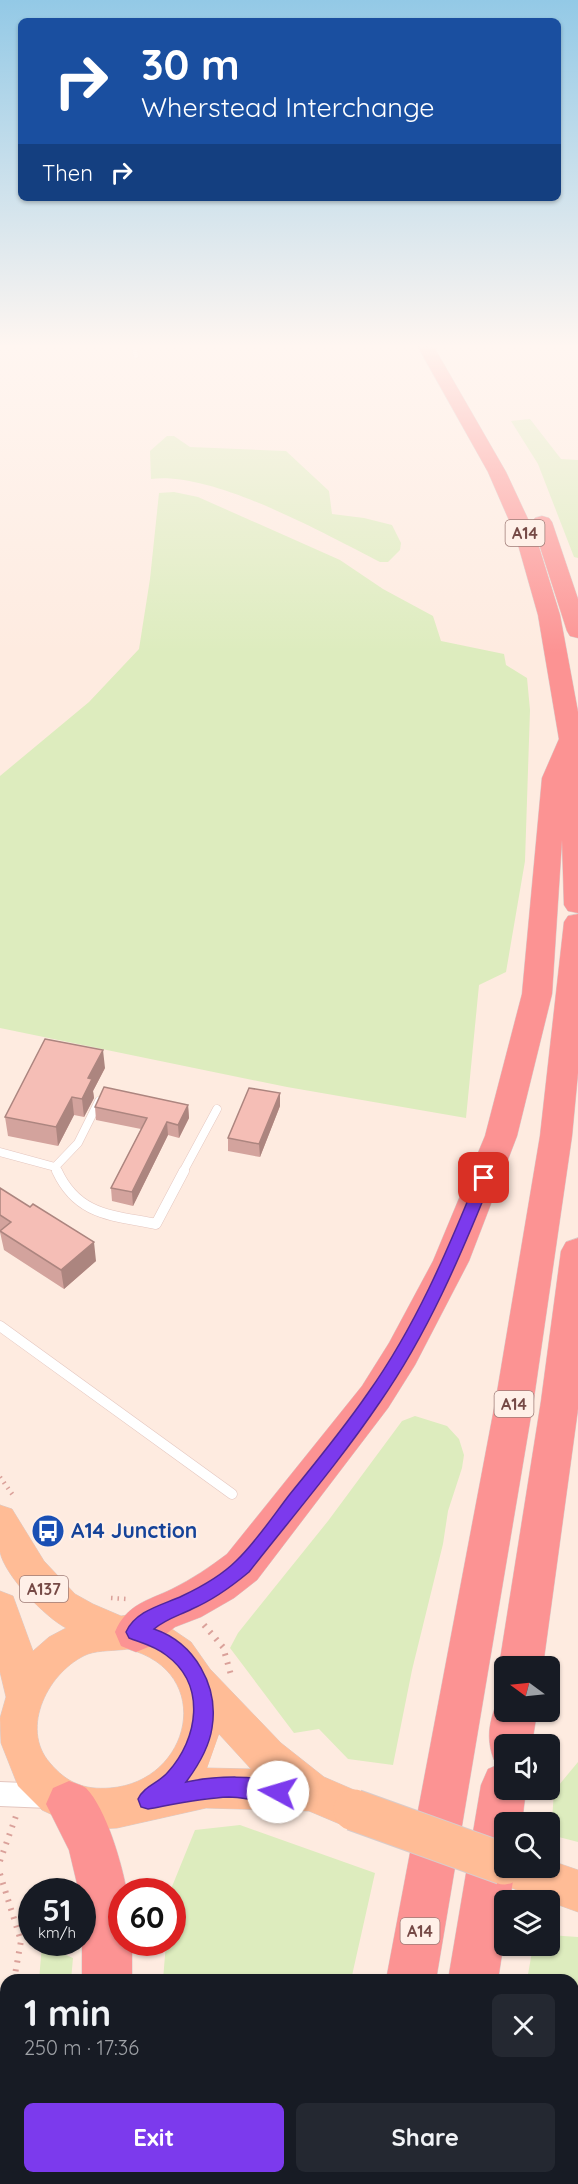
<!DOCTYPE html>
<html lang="en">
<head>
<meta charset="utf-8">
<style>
	:root { --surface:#171b24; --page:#242831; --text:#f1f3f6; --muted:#9ea1a6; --accent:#7c3aed }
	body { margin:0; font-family:Quicksand,sans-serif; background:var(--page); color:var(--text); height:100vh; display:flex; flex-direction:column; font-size:22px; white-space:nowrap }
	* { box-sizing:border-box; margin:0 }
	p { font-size:20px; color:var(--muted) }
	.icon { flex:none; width:33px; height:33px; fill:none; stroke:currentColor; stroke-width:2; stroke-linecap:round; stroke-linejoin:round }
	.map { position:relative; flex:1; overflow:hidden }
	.details { position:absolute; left:0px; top:1974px; width:579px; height:210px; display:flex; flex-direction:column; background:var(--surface); border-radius:18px 18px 0 0; box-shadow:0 2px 4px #0004 }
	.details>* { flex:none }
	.hud { position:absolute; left:18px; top:18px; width:543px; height:183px; border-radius:9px; box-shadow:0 2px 4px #0004; background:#1a4fa0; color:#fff; overflow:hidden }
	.needle { width:39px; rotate:285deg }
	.tools { position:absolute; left:494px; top:1656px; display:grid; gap:12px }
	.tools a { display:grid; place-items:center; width:66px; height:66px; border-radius:9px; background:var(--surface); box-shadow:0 2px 4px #0004; font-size:30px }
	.speed { position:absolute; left:18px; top:1878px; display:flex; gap:12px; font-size:30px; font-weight:700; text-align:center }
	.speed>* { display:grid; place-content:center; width:78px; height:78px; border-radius:50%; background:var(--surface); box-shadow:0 2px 4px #0004; line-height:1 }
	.speed small { font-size:15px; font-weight:400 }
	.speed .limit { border:9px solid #d22; background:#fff; color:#111 }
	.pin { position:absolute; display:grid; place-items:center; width:51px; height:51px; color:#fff; margin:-26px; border-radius:12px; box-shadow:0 3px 9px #0006 }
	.me { position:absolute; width:66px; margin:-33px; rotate:276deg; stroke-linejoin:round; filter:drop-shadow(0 0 4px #0008) }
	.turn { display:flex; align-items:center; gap:21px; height:126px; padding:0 24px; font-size:27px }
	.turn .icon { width:78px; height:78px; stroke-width:2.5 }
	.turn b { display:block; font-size:42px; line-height:51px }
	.then { display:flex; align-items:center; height:57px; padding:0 24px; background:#0003; gap:12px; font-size:22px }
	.round { display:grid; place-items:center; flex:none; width:63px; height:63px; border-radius:9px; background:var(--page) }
	.overview { display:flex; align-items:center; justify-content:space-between; height:102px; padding:0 24px }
	h1 { font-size:36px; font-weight:700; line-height:45px }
	.primary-button { display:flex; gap:12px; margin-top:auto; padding:12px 24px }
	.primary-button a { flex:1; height:69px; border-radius:9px; background:var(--accent); color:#fff; font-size:24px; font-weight:700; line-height:69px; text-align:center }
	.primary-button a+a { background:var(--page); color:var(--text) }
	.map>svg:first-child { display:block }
	.green { fill:#ddecbe }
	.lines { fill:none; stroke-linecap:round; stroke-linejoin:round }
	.lane-far2-casing { stroke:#e4c6bf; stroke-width:5 }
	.lane-far1-casing { stroke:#e4c6bf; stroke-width:9 }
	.lane-casing { stroke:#e4c6bf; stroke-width:11 }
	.street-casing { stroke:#e4c6bf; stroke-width:2 }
	.primary-casing { stroke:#d9cccb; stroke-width:1 }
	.highway-casing { stroke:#d9cccb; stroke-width:1 }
	.path-far1 { stroke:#daa19a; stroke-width:4.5; stroke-dasharray:1.5 5; stroke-linecap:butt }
	.path { stroke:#daa19a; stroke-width:6; stroke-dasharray:2 7; stroke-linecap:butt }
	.lane-far2 { stroke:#fff; stroke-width:4.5 }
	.lane-far1 { stroke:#fff; stroke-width:8 }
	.lane { stroke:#fff; stroke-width:10 }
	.street { fill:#fff; fill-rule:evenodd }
	.primary { fill:#ffbc96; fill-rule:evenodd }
	.highway { fill:#fc9393; fill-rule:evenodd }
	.primary-bridge-casing { stroke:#d9cccb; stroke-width:43; stroke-linecap:butt }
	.primary-bridge { stroke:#ffbc96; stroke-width:41 }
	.wall { fill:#d3a39d }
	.shaded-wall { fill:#ac857f }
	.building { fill:#f5beb6; stroke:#ac857f; stroke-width:1.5 }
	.route { fill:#7c3aed; stroke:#51269a; stroke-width:1.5 }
	.labels { text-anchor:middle; stroke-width:4.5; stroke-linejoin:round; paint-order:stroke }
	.shield { fill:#fff0e8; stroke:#9f7c77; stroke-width:1.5 }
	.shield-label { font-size:16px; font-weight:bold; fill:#764a46 }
	.near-transit-label { font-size:21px; font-weight:bold; fill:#164399; stroke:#fff0e8; text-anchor:start }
</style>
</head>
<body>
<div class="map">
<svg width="578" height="2184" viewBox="0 0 578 2184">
	<rect width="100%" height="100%" fill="#feebe0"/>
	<path class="green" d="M 530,419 L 561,459 L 578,460 L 578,558 L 574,557 L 538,464 L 511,421 Z
		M 167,436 L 174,436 L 190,447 L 286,451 L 329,491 L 332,514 L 364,518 L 392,525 L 401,543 L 400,550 L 388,562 L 380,562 C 323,533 213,471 151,479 L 150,451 Z
		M 174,492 L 198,497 L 340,560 L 383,589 L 433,616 L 441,641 L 504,654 L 506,665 L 527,678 L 530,710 L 525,861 L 506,972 L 479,985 L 466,1118 L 287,1087 L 0,1028 L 0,776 L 89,702 L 139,649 L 150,579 L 159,493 Z
		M 415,1416 L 447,1426 L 459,1439 L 464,1455 L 462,1468 L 448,1511 L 443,1544 L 412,1670 L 393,1765 L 348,1759 L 319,1729 L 294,1733 L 230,1648 L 238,1633 L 328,1521 L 402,1421 Z
		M 578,1762 L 578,1842 L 551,1835 L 554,1791 Z
		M 240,1825 L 375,1873 L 351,1980 L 163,1980 L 166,1943 L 172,1942 L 171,1889 L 195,1830 Z
		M 549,1935 L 578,1937 L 578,2184 L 495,2184 L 496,2178 L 573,2178 L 573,1980 L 527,1980 L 533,1946 L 549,1946 Z
		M 42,1945 L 73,1958 L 71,1980 L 39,1980 Z
		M 145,2178 L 306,2178 L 304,2184 L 144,2184 Z"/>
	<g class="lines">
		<g class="lane-far2-casing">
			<path id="lane-far2" d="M 134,347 L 136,356"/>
		</g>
		<g class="lane-far1-casing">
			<path id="lane-far1" d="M 0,1152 L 55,1167 L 58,1172
				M 55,1167 L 78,1143 L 99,1101
				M 183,1172 L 217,1109"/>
		</g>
		<g class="lane-casing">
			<path id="lane" d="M 57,1171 C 78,1216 112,1215 156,1224 L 184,1171
				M 0,1326 L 232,1494"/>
		</g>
		<g class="street-casing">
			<path id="street" d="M 0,1782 L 49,1784 L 58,1787 L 61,1796 L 58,1805 L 49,1808 L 0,1806 Z"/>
		</g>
		<g class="primary-casing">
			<path id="primary" d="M 0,1505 L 12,1509 L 44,1561 L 75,1594 L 93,1604 L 121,1616 L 128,1615 L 169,1627 L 191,1642 L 210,1669 L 281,1743 L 324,1777 L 368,1796 L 374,1810 L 368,1824 L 354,1830 L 309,1811 L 206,1808 L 117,1828 L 96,1829 L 76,1826 L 42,1810 L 18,1786 L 1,1743 L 0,1718 L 6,1697 L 0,1672 L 0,1591 L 13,1596 L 33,1651 L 49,1637 L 66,1628 C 45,1617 5,1576 0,1552 C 0,1537 0,1519 0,1505 ZM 128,1649 C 217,1672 191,1782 110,1788 C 84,1790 67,1783 50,1763 C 19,1728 49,1670 88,1654 C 100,1650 115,1651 128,1649 ZM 219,1734 L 251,1769 L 207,1768 Z
				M 504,1851 L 504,1868 L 549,1868 L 549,1860 L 578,1870 L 578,1912 L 498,1883 L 492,1868 L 498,1853 Z"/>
		</g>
		<g class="highway-casing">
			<path id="highway" d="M 418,347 L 434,347 L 506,472 L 535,534 L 560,615 L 578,712 L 578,913 L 568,911 L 564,905 L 562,840 L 552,994 L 517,1136 L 469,1261 L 415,1365 L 388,1408 L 257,1580 L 234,1598 L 201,1617 L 175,1627 L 151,1646 L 136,1652 L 121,1646 L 115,1632 C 127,1604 147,1601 172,1589 C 192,1579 210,1567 227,1554 L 362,1386 L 389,1343 L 433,1261 L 485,1136 L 522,994 L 542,778 L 559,739 L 538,615 L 515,534 L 488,472 Z
				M 542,516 L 549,518 L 552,522 L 578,599 L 578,638 L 570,636 L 567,631 L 532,522 L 535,518 Z
				M 578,914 L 578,1073 L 572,1136 L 534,1398 L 436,1980 L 386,1980 L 496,1398 L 540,1136 L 564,922 L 568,916 Z
				M 578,1238 L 578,1409 L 543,1666 L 504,1666 L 504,1677 L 499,1666 L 541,1401 L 561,1251 L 566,1242 Z
				M 504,1695 L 504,1712 L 537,1712 L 532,1744 L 504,1744 L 504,1790 L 526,1790 L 522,1822 L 504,1822 L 504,1868 L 515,1868 L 510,1900 L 504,1900 L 504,1941 L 498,1980 L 448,1980 L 481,1785 L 488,1769 L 502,1763 L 494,1760 C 485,1737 490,1719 499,1697 Z
				M 69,1781 C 74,1783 82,1785 86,1788 C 106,1808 122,1864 127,1892 L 122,1892 L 122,1942 L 132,1942 L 132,1980 L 82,1980 L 82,1892 L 79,1892 L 69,1850 L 46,1804 L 53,1788 Z
				M 61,2178 L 115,2178 L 114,2184 L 60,2184 Z
				M 345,2178 L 399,2178 L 398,2184 L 344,2184 Z
				M 414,2178 L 468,2178 L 467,2184 L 413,2184 Z"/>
		</g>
		<path class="path-far1" d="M 0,1477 L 15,1498
			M 111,1598 L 127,1599"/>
		<path class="path" d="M 204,1625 L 223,1647 L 231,1675
			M 0,1861 L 16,1816
			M 0,1874 L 21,1941 L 14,1980
			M 0,2053 L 6,2022"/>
		<use href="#lane-far2" class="lane-far2"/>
		<use href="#lane-far1" class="lane-far1"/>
		<use href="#lane" class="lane"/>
		<use href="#street" class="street"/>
		<use href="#primary" class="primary"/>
		<use href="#highway" class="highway"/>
		<g class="primary-bridge-casing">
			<path id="primary-bridge" d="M 354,1810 L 504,1864"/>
		</g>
		<use href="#primary-bridge" class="primary-bridge"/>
	</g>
	<path class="wall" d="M 105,1068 L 93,1091 L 94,1098 L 84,1117 L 74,1115 L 58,1146 L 8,1136 L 5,1117 Z
		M 280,1093 L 280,1106 L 260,1157 L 228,1151 L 228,1138 Z
		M 188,1105 L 189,1118 L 179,1138 L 168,1135 L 133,1206 L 112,1201 L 111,1188 L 141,1129 L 96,1120 L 95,1107 Z
		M 0,1188 L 96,1261 L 64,1289 L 4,1250 L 0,1232 Z"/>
	<path class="shaded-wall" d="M 103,1050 L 105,1068 L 93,1091 L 94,1098 L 84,1117 L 82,1099 L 88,1078 Z
		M 280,1093 L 280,1106 L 260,1157 L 259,1144 Z
		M 72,1097 L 74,1115 L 58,1146 L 56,1127 Z
		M 188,1105 L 189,1118 L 179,1138 L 178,1125 Z
		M 167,1122 L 168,1135 L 133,1206 L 132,1192 Z
		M 94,1242 L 96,1261 L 64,1289 L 61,1270 Z"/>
	<path class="building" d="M 45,1039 L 103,1050 L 88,1078 L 92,1079 L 82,1099 L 72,1097 L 56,1127 L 5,1117 Z
		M 104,1087 L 188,1105 L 178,1125 L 167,1122 L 132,1192 L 111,1188 L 147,1118 L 95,1107 Z
		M 249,1088 L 280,1093 L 259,1144 L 228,1138 Z
		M 0,1188 L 30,1207 L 33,1204 L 94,1242 L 61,1270 L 0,1231 L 11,1222 L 0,1215 Z"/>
	<linearGradient id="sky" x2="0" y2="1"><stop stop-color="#93c9e6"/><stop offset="0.53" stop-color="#fff6f1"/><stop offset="1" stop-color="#fff6f1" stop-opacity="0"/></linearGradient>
	<rect width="578" height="653" fill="url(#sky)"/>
	<path class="route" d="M 484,1172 L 492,1178 C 461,1255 428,1333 380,1402 C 340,1461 293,1516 249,1572 C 231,1587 213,1600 192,1609 C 178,1616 166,1619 154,1629 C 195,1643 219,1686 212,1728 C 209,1748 198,1766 186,1782 C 214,1776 259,1774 286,1785 L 288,1792 L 286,1799 C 269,1806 247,1797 229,1797 C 201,1798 175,1804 148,1809 L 141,1807 L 138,1799 C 144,1786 159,1783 168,1772 C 198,1739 207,1685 166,1655 C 155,1646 142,1643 129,1638 L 126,1632 C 136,1610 163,1605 182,1596 C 201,1587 221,1576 236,1561 C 256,1542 273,1516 290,1494 C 317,1461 344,1428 368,1393 C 415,1327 447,1252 477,1178 Z"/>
	<defs>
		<g id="bus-disc" transform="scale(1.725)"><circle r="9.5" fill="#1a4fb4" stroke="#fff0e8"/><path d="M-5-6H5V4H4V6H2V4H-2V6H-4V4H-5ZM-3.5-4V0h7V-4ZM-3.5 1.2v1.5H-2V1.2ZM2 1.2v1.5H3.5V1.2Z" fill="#fff"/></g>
	</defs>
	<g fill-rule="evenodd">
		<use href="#bus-disc" x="48" y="1531"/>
	</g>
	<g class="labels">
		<g class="shield">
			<rect x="505.5" y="520" width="39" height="26" rx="4.5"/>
			<rect x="494.5" y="1391" width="39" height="26" rx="4.5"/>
			<rect x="20" y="1576" width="48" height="26" rx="4.5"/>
			<rect x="400.5" y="1918" width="39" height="26" rx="4.5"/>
		</g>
		<g class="shield-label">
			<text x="525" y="539">A14</text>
			<text x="514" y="1410">A14</text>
			<text x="44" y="1595">A137</text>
			<text x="420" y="1937">A14</text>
		</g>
		<g class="near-transit-label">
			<text x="71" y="1538">A14 Junction</text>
		</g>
	</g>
</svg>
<div class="tools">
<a><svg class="needle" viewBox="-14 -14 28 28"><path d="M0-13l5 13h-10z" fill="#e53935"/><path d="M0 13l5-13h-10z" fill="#9ea1a6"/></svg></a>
<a><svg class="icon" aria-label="sound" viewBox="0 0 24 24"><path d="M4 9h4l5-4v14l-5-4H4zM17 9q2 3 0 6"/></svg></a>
<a><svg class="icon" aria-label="search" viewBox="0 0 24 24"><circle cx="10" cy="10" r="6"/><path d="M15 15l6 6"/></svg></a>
<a><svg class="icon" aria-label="layers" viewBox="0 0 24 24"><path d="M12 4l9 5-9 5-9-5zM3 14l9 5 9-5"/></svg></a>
</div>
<div class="speed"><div>51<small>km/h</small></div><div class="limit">60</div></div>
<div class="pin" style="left:484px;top:1178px;background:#d93025"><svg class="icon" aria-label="arrive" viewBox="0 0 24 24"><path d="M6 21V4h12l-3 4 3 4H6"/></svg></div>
<svg class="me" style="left:278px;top:1792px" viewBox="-20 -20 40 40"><circle r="19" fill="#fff"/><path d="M0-13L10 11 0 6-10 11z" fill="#7c3aed"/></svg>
<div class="hud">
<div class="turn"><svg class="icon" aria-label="right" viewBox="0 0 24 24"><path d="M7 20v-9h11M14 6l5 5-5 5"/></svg><div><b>30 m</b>Wherstead Interchange</div></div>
<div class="then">Then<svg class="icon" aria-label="right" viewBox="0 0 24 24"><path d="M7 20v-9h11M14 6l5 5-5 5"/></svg></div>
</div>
<section class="details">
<div class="overview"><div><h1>1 min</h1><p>250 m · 17:36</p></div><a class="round"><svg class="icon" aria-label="close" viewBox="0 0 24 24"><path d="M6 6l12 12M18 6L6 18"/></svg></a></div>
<div class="primary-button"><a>Exit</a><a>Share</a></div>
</section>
</div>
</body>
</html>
